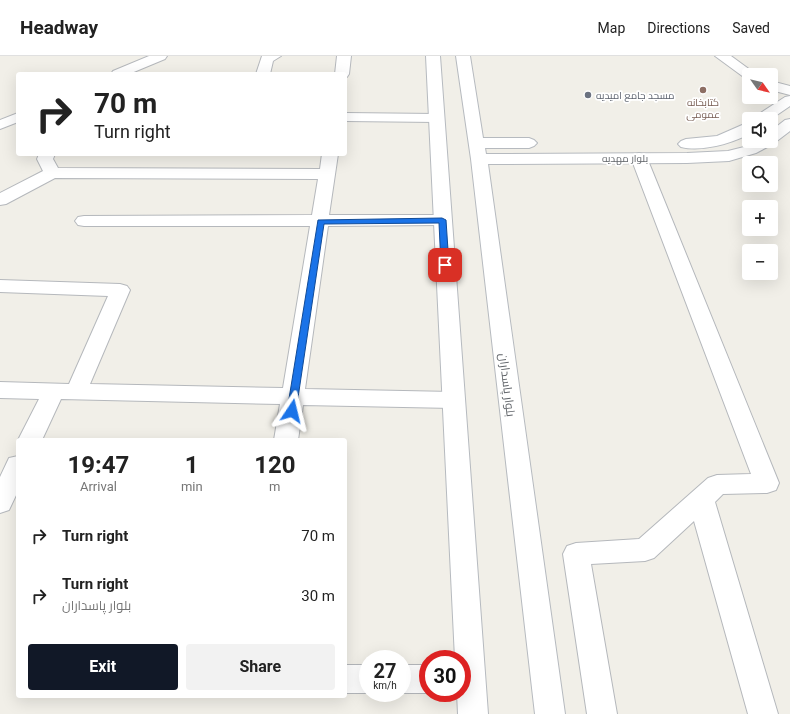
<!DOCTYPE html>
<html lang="en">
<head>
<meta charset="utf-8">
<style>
	:root { --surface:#fff; --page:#f2f2f2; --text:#222; --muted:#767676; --line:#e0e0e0; --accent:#111827 }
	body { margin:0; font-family:Roboto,Cairo,sans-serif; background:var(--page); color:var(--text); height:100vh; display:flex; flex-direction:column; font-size:15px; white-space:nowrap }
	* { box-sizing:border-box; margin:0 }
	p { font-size:13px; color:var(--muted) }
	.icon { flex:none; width:22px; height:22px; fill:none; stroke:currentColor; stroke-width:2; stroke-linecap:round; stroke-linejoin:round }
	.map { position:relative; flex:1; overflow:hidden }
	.details { position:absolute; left:16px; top:382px; width:331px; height:260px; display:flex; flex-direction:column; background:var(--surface); border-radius:4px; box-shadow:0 4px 16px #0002 }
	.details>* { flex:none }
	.top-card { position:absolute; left:16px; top:16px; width:331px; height:84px; border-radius:4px; box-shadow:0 4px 16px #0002; background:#fff; color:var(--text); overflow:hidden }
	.needle { width:26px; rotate:124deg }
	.fabs { position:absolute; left:742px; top:12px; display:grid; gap:8px }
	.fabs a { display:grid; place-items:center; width:36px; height:36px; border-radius:4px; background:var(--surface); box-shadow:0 4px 16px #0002; font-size:20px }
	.speed { position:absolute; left:359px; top:594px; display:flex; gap:8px; font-size:20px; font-weight:700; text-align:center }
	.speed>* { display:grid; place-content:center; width:52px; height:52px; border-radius:50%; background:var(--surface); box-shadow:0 4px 16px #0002; line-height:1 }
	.speed small { font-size:10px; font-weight:400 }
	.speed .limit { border:6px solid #d22; background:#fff; color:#111 }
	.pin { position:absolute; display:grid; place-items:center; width:34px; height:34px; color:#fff; margin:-17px; border-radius:8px; box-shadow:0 2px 6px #0006 }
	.me { position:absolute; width:44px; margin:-22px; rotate:10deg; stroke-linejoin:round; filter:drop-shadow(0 0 3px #0008) }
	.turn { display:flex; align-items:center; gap:14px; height:84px; padding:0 12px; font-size:18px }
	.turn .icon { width:52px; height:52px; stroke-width:2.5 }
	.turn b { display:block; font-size:28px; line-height:34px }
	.eta { display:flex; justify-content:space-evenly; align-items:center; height:68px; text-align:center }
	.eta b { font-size:24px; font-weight:700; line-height:28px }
	.button { display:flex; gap:8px; margin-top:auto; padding:8px 12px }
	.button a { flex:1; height:46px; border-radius:4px; background:var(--accent); color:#fff; font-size:16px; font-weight:700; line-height:46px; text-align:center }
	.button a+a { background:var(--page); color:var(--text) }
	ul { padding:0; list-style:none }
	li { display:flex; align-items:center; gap:12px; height:60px; padding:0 12px }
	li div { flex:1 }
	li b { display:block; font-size:15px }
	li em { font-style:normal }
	header { display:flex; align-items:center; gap:24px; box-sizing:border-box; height:56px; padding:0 20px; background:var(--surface); border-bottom:1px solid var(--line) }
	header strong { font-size:19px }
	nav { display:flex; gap:22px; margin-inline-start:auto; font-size:14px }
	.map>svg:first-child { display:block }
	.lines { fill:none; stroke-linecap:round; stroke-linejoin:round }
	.street-casing { stroke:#b5b8bc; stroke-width:2 }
	.secondary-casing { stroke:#b6babf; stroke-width:2 }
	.street { fill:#fff; fill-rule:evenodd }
	.secondary { fill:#fff; fill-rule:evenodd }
	.route { fill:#1a73e8; stroke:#114b97 }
	.education-dot { fill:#8d6e63; stroke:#fff; stroke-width:1.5 }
	.worship-dot { fill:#6b7280; stroke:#fff; stroke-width:1.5 }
	.labels { text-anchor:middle; stroke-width:3.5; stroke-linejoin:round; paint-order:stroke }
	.far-worship-label { font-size:10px; fill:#5b616d; stroke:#fff; text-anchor:start }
	.far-education-label { font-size:10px; fill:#785e54; stroke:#fff }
	.far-street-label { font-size:10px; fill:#5f6368; stroke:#fff }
	.street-label { font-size:12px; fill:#5f6368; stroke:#fff }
</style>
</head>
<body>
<header>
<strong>Headway</strong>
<nav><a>Map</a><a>Directions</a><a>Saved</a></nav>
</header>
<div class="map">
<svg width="790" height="658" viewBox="0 0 790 658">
	<rect width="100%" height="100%" fill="#f1efe8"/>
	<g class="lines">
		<g class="street-casing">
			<path id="street" d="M 149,0 L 167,0 L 165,3 L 129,18 L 111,18 L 113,15 Z
				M 262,0 L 281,0 L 273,5 L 270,18 L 256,18 Z
				M 337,0 L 351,0 L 349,18 L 347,21 L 345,21 L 345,18 L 335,18 Z
				M 715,0 L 731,0 L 757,19 L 749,19 L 749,23 L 745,22 Z
				M 771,25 L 790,30 L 790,39 L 771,34 Z
				M 18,57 L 18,66 L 0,73 L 0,64 Z
				M 345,57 L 436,58 L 441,59 L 443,62 L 441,65 L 436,66 L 345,65 Z
				M 639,97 L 645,99 L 647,102 L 779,427 L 776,434 L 767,437 L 723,438 L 715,446 L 778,658 L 748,658 L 694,465 L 654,502 L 645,505 L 591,508 L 617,658 L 587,658 L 563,498 L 567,490 L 576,487 L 639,483 L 708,422 L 717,419 L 751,418 L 631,102 L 633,99 Z
				M 39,98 L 55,98 L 53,103 L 58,112 L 320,113 L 322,98 L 338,98 L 329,159 L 442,159 L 448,160 L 451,164 L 448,168 L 442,169 L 328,170 L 305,333 L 453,336 L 461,338 L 464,344 L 461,350 L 453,352 L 303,349 L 298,384 L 274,384 L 280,348 L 61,343 L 42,384 L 18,384 L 39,343 L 0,342 L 0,326 L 69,328 L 108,240 L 0,236 L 0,224 L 120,228 L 127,230 L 130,234 L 90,328 L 283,332 L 310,170 L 84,170 L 78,169 L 75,165 L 78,161 L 84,160 L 312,159 L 318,123 L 55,122 L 6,148 L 0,149 L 0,137 L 43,115 L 37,103 Z
				M 18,400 L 18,435 L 9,454 L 0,457 L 0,421 L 9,402 Z
				M 345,609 L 368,609 L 368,637 L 345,637 Z
				M 402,609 L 428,609 L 428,637 L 402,637 Z"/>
		</g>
		<g class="secondary-casing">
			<path id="secondary" d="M 426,0 L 440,0 L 488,658 L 458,658 L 457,637 L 462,637 L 462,603 L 455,603 Z
				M 456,0 L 470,0 L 483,82 L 529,82 L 534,84 L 537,87 L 534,90 L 529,92 L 485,92 L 486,98 L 687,97 L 728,95 L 744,91 L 756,85 L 771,85 L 771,75 L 785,64 L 790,63 L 790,75 L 773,88 L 756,97 L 729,105 L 687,107 L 488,108 L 565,658 L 535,658 L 471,103 Z
				M 790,40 L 790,50 L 771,63 L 754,63 L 756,60 L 785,41 Z
				M 749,66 L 749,78 C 731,88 701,96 681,91 L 678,88 L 681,85 L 686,83 L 717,80 Z"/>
		</g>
		<use href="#street" class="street"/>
		<use href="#secondary" class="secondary"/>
	</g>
	<path class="route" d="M 442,162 L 446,164 L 449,209 L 445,212 L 441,209 L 439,167 L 324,168 L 296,355 L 292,358 L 288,357 L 287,355 L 318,164 Z"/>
	<circle class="education-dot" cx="703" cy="34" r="4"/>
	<circle class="worship-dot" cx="588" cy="39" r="4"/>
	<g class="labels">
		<g class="far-worship-label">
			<text x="596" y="43">مسجد جامع امیدیه</text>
		</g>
		<g class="far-education-label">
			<text x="703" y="50">کتابخانه<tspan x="703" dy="12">عمومی</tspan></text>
		</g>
		<g class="far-street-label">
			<text x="625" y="106">بلوار مهدیه</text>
		</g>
		<g class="street-label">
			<text transform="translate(507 329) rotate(83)" y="4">بلوار پاسداران</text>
		</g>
	</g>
</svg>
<div class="fabs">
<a><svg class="needle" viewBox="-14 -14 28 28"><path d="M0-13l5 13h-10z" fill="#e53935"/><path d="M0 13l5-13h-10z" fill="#767676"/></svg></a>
<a><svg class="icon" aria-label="sound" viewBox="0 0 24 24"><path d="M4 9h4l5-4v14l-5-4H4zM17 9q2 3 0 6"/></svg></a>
<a><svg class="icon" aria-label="search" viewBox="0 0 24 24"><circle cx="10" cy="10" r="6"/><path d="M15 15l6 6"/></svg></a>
<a>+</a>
<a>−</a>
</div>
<div class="speed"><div>27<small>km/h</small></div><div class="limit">30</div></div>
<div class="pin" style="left:445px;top:209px;background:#d93025"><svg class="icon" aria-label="arrive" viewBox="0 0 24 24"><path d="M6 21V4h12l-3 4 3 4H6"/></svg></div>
<svg class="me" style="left:292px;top:355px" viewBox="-20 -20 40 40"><path d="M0-17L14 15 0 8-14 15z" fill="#1a73e8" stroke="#fff" stroke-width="4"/></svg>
<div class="top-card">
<div class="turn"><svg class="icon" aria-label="right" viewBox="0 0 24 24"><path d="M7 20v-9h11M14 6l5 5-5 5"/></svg><div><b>70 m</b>Turn right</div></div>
</div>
<section class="details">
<div class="eta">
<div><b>19:47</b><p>Arrival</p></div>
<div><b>1</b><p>min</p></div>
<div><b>120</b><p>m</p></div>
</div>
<ul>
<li><svg class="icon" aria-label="right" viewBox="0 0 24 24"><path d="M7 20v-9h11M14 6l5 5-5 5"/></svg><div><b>Turn right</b></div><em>70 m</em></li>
<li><svg class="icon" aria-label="right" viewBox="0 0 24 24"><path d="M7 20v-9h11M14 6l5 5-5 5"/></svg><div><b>Turn right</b><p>بلوار پاسداران</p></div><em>30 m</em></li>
</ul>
<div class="button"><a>Exit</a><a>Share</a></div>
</section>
</div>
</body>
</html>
